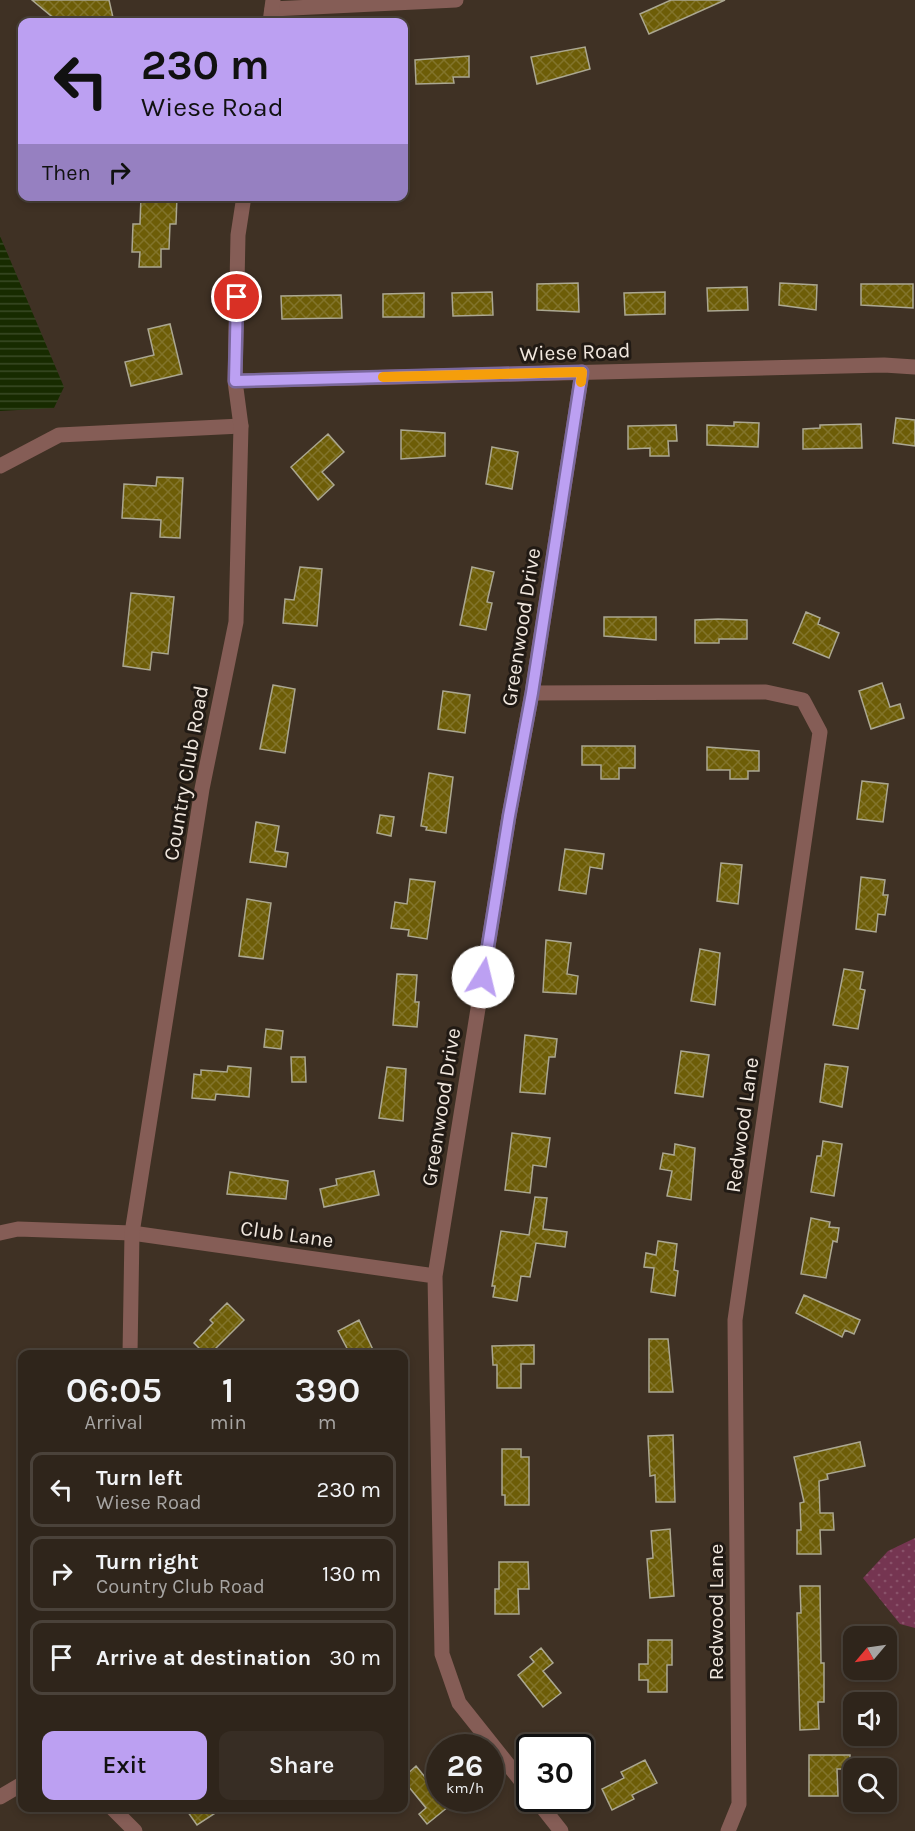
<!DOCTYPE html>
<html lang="en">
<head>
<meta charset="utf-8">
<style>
	:root { --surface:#2f251b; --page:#372d24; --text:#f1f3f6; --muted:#a7a5a3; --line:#4a423a; --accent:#bca0f2 }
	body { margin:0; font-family:Karla,sans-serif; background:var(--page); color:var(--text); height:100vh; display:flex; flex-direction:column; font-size:22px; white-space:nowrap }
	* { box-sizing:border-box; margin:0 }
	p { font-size:20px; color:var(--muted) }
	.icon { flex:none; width:33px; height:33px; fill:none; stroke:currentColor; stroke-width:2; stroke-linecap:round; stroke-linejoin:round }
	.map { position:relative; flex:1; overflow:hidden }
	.panel { position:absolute; left:18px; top:1350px; width:390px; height:462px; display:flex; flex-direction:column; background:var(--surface); border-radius:12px; box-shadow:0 3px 9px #0003,0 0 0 2px var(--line) }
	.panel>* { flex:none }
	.guide { position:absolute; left:18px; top:18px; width:390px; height:183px; border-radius:12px; box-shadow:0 3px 9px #0003,0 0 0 2px var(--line); background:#bca0f2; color:#111; overflow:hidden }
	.needle { width:39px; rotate:241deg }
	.tools { position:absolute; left:843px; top:1626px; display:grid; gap:12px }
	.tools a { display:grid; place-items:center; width:54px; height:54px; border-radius:12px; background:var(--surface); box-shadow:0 3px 9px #0003,0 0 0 2px var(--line); font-size:30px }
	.speed { position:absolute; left:426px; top:1734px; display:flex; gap:12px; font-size:30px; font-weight:700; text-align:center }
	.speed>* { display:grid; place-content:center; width:78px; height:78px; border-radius:50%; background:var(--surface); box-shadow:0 3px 9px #0003,0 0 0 2px var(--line); line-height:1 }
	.speed small { font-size:15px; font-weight:400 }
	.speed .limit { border:3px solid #111; border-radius:9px; background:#fff; color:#111 }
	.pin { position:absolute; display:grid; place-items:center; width:51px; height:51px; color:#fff; margin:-26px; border:3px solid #fff; border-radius:50%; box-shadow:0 2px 6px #0007 }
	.me { position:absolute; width:66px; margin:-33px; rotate:9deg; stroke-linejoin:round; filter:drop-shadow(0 0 4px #0008) }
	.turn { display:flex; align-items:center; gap:21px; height:126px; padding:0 24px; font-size:27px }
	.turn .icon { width:78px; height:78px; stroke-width:2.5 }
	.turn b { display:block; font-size:42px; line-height:51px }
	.then { display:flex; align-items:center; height:57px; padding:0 24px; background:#0003; gap:12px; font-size:22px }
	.eta { display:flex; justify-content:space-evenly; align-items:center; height:102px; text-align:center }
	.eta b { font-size:36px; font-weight:600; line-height:42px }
	.button { display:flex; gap:12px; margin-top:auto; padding:12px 24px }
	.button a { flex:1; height:69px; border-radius:12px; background:var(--accent); color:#111; font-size:24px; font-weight:600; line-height:69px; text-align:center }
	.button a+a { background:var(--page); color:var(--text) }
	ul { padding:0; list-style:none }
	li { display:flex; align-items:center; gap:18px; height:75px; margin:0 12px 9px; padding:0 12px; border:3px solid var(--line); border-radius:12px }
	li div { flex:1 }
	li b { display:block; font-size:22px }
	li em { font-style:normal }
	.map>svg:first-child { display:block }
	.park { fill:url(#park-dots) }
	.water { fill:url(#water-rules) }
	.building { fill:url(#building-cross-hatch); stroke:#aba791; stroke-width:1.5 }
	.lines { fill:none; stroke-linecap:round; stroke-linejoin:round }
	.minor { stroke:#855d56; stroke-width:15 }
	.tertiary { stroke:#855d56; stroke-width:15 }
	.route-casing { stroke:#7a689d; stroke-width:15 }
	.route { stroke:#bca0f2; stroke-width:10 }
	.slow { stroke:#f59e0b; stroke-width:10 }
	.labels { text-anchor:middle; stroke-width:6; stroke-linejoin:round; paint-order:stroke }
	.street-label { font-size:21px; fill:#f1e8df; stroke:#211a14 }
</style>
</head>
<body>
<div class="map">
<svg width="915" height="1831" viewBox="0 0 915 1831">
	<defs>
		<pattern id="park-dots" width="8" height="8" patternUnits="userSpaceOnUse" patternTransform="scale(1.5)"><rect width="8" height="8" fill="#753551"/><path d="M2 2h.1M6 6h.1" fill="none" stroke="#89526a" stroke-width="1.8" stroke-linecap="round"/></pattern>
		<pattern id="water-rules" width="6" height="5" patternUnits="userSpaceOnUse" patternTransform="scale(1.5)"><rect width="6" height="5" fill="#172b00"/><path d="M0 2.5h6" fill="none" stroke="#394a25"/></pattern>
		<pattern id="building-cross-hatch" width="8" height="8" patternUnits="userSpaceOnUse" patternTransform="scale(1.5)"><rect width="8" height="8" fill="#6d5d07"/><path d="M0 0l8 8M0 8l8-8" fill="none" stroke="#82742b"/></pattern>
	</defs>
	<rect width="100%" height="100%" fill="#3f3124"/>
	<path class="park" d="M 915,1538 L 915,1628 L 900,1624 L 863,1578 L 888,1551 Z"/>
	<path class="water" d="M 0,236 L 64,387 L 54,408 L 0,411 Z"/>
	<path class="building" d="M 32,0 L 109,0 L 114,22 L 56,20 Z
		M 671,0 L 725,0 L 649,34 L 640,14 Z
		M 585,47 L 590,69 L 537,84 L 531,57 Z
		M 469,56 L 469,77 L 453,77 L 454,83 L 416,84 L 415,60 Z
		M 166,196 L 177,196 L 176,224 L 170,224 L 169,249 L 161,249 L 161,267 L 139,267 L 140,252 L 132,252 L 133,224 L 140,224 L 141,197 Z
		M 578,283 L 579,312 L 537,310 L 537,284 Z
		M 780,283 L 817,285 L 816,310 L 779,305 Z
		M 861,284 L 913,284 L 913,308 L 861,305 Z
		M 747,287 L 748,310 L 708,311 L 707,288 Z
		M 492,292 L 493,315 L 453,316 L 452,293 Z
		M 665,292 L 665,314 L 625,315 L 624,293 Z
		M 424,293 L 424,317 L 383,317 L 383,294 Z
		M 341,295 L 342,318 L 282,319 L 281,296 Z
		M 170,324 L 182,374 L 131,386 L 125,362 L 154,355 L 148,329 Z
		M 896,418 L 915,420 L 915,446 L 893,443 Z
		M 734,422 L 759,423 L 758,447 L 707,445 L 707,425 L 734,426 Z
		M 861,424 L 862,448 L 803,449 L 803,429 L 820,428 L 820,425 Z
		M 676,425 L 677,441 L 668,441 L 669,456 L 650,456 L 650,448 L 628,449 L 628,426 Z
		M 401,430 L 445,433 L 445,456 L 401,459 Z
		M 328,434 L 344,452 L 322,472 L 334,485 L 318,500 L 291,467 Z
		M 492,447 L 518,452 L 512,489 L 486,484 Z
		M 157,477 L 183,478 L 180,538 L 160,537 L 161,520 L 122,518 L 124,484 L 156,486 Z
		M 300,567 L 322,569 L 317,626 L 283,623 L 285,599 L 294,600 Z
		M 472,567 L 494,572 L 487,602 L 492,603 L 486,630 L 460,625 Z
		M 131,593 L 174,597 L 168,654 L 152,652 L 150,670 L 123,666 Z
		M 806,612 L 820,618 L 818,624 L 839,633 L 829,658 L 793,643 Z
		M 604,617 L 656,617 L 656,640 L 604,636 Z
		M 718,619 L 747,620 L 747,639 L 719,639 L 719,643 L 695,643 L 695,620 Z
		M 882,683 L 890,707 L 900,704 L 904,718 L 871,729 L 859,691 Z
		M 273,685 L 295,689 L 285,753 L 260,749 Z
		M 443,691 L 470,695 L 465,733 L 438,729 Z
		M 582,746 L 635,746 L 635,768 L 619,768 L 619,779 L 601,779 L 601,765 L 582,765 Z
		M 707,747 L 759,751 L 759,771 L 748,771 L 748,779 L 730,779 L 730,770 L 707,770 Z
		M 429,773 L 453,777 L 446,833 L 426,830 L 427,827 L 421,826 Z
		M 862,781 L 888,784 L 883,822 L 857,819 Z
		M 380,815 L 394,817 L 391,836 L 377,833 Z
		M 256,822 L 279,826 L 275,851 L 288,853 L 286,867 L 250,862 Z
		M 565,849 L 604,854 L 602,869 L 590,867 L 586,894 L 559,890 Z
		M 721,863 L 742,865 L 738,904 L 717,901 Z
		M 861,877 L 885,880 L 883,895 L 888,895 L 885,915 L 878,914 L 876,932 L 856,929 Z
		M 410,879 L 435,882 L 427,939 L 408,936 L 409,930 L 391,928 L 395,902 L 407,904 Z
		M 247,899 L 271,903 L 263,959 L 239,956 Z
		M 546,940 L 571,943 L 567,974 L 578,976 L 576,994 L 543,992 Z
		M 700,949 L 720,953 L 715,1005 L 691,1001 Z
		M 844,969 L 863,972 L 860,989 L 865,990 L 858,1029 L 833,1025 Z
		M 397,974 L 417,975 L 415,1002 L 419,1002 L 417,1027 L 393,1025 Z
		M 266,1029 L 283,1031 L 281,1049 L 264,1047 Z
		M 525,1035 L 557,1039 L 555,1057 L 549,1057 L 545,1094 L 520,1092 Z
		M 681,1051 L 709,1055 L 703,1097 L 675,1093 Z
		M 291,1057 L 305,1057 L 306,1082 L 292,1082 Z
		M 825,1064 L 848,1067 L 842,1107 L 820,1102 Z
		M 228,1066 L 251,1068 L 249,1097 L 216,1094 L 215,1100 L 192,1098 L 194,1074 L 201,1075 L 201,1070 L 227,1072 Z
		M 387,1067 L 406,1069 L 403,1121 L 379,1118 Z
		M 512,1133 L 550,1138 L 546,1167 L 533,1165 L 530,1193 L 505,1190 Z
		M 823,1141 L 842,1144 L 834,1196 L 811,1192 L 817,1156 L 821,1156 Z
		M 675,1144 L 695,1148 L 691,1200 L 667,1196 L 672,1171 L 660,1169 L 663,1153 L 674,1155 Z
		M 374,1171 L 379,1195 L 324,1207 L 320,1189 L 337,1185 L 336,1179 Z
		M 230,1172 L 288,1181 L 286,1199 L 227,1194 Z
		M 535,1197 L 547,1198 L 543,1229 L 567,1232 L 565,1247 L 536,1243 L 530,1277 L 521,1276 L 517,1301 L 493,1297 L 495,1286 L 492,1286 L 501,1231 L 529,1235 Z
		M 811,1218 L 830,1222 L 829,1227 L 839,1228 L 837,1242 L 833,1241 L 826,1278 L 801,1274 Z
		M 658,1241 L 677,1244 L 674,1270 L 678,1271 L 675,1296 L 651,1292 L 654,1268 L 644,1267 L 646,1253 L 656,1255 Z
		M 804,1295 L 860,1320 L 854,1334 L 845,1330 L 842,1337 L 796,1313 Z
		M 227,1303 L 244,1320 L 210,1354 L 205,1354 L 194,1343 L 213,1323 L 210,1320 Z
		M 359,1320 L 375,1354 L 350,1354 L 338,1331 Z
		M 649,1339 L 668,1339 L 673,1392 L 649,1392 Z
		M 534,1345 L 534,1364 L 521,1364 L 521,1388 L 497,1388 L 497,1365 L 493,1365 L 492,1346 Z
		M 673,1435 L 675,1502 L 656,1502 L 655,1475 L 650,1476 L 648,1436 Z
		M 860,1442 L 865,1466 L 827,1474 L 828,1479 L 819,1481 L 820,1513 L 833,1513 L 834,1530 L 820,1530 L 821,1554 L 797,1554 L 797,1530 L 801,1530 L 800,1503 L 804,1502 L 794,1457 Z
		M 502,1449 L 521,1449 L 521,1457 L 529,1457 L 529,1505 L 505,1505 L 505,1495 L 502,1495 Z
		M 670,1529 L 674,1596 L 650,1598 L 647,1559 L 653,1558 L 651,1531 Z
		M 499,1562 L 528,1562 L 529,1589 L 518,1589 L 519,1614 L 495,1614 L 495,1589 L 499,1589 Z
		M 800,1586 L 820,1586 L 821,1663 L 824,1663 L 824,1702 L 818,1702 L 819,1729 L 800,1730 L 797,1613 L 801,1613 Z
		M 648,1640 L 672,1640 L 672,1665 L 667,1665 L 667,1692 L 648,1692 L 648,1680 L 639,1680 L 639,1664 L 648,1664 Z
		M 541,1648 L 553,1663 L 543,1671 L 561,1693 L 543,1707 L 518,1675 L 534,1662 L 530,1657 Z
		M 809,1755 L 850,1755 L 850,1769 L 837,1769 L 838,1796 L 809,1796 Z
		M 645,1760 L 657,1783 L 632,1795 L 634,1799 L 612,1810 L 602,1789 L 624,1778 L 621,1772 Z
		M 416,1766 L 433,1787 L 440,1782 L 440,1798 L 459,1798 L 427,1824 L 419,1814 L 426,1808 L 404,1781 L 404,1777 Z
		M 185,1808 L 223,1808 L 197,1825 Z"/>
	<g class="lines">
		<path class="minor" d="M 272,9 L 456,0
			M 0,466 L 59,435 L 241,426
			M 532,693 L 766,692 L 803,700 L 820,732 L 735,1320 L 739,1804 L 728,1831
			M 0,1233 L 18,1229 L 132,1233 L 435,1276
			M 530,1792 L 459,1703 L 442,1654 L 435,1276 L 509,816 L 532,693 L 582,372
			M 535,1798 L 561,1831
			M 112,1808 L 135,1831"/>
		<path class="tertiary" d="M 270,22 L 273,0
			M 235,381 L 884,365 L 915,367
			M 130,1354 L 132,1233 L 202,789 L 236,622 L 241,426 L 235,381 L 238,235 L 244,196
			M 0,1797 L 22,1784"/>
	</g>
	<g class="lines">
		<g class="route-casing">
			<path id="route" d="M 237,297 L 235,381 L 582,372 L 532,693 L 509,816 L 483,977"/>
		</g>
		<use href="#route" class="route"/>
		<path class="slow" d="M 383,377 L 582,372 L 581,382"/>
	</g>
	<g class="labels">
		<g class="street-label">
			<text transform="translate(575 352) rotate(-2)" y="7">Wiese Road</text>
			<text transform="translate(521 627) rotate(-81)" y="7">Greenwood Drive</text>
			<text transform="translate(186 773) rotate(-80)" y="7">Country Club Road</text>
			<text transform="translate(441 1107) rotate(-81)" y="7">Greenwood Drive</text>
			<text transform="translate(742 1125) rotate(-82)" y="7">Redwood Lane</text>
			<text transform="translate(287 1234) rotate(8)" y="7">Club Lane</text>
			<text transform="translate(716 1612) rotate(-90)" y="7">Redwood Lane</text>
		</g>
	</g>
</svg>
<div class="tools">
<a><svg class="needle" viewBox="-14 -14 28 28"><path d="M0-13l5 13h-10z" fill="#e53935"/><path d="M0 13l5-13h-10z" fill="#a7a5a3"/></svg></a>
<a><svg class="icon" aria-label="sound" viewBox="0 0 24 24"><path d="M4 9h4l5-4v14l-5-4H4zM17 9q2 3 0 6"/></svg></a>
<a><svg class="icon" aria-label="search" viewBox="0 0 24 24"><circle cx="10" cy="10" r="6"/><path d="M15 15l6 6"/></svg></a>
</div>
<div class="speed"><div>26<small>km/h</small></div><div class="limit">30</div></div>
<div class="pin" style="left:237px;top:297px;background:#d93025"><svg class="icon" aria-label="arrive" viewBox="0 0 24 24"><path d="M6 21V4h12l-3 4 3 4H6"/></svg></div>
<svg class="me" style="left:483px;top:977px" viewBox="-20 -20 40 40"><circle r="19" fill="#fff"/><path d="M0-13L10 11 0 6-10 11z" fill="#bca0f2"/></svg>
<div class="guide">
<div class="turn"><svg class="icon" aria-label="left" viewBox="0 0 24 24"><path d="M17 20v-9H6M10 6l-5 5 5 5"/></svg><div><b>230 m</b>Wiese Road</div></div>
<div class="then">Then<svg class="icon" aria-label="right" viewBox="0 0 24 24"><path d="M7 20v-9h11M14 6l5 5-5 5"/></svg></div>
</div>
<section class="panel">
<div class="eta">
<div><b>06:05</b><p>Arrival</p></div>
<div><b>1</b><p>min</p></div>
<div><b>390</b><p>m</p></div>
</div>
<ul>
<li><svg class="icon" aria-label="left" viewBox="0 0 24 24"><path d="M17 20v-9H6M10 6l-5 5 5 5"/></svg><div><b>Turn left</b><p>Wiese Road</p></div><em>230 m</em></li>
<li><svg class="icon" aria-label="right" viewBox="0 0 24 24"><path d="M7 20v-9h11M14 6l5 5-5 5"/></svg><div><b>Turn right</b><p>Country Club Road</p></div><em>130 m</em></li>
<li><svg class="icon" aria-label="arrive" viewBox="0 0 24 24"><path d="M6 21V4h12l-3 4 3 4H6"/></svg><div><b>Arrive at destination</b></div><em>30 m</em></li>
</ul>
<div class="button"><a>Exit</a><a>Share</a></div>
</section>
</div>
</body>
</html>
